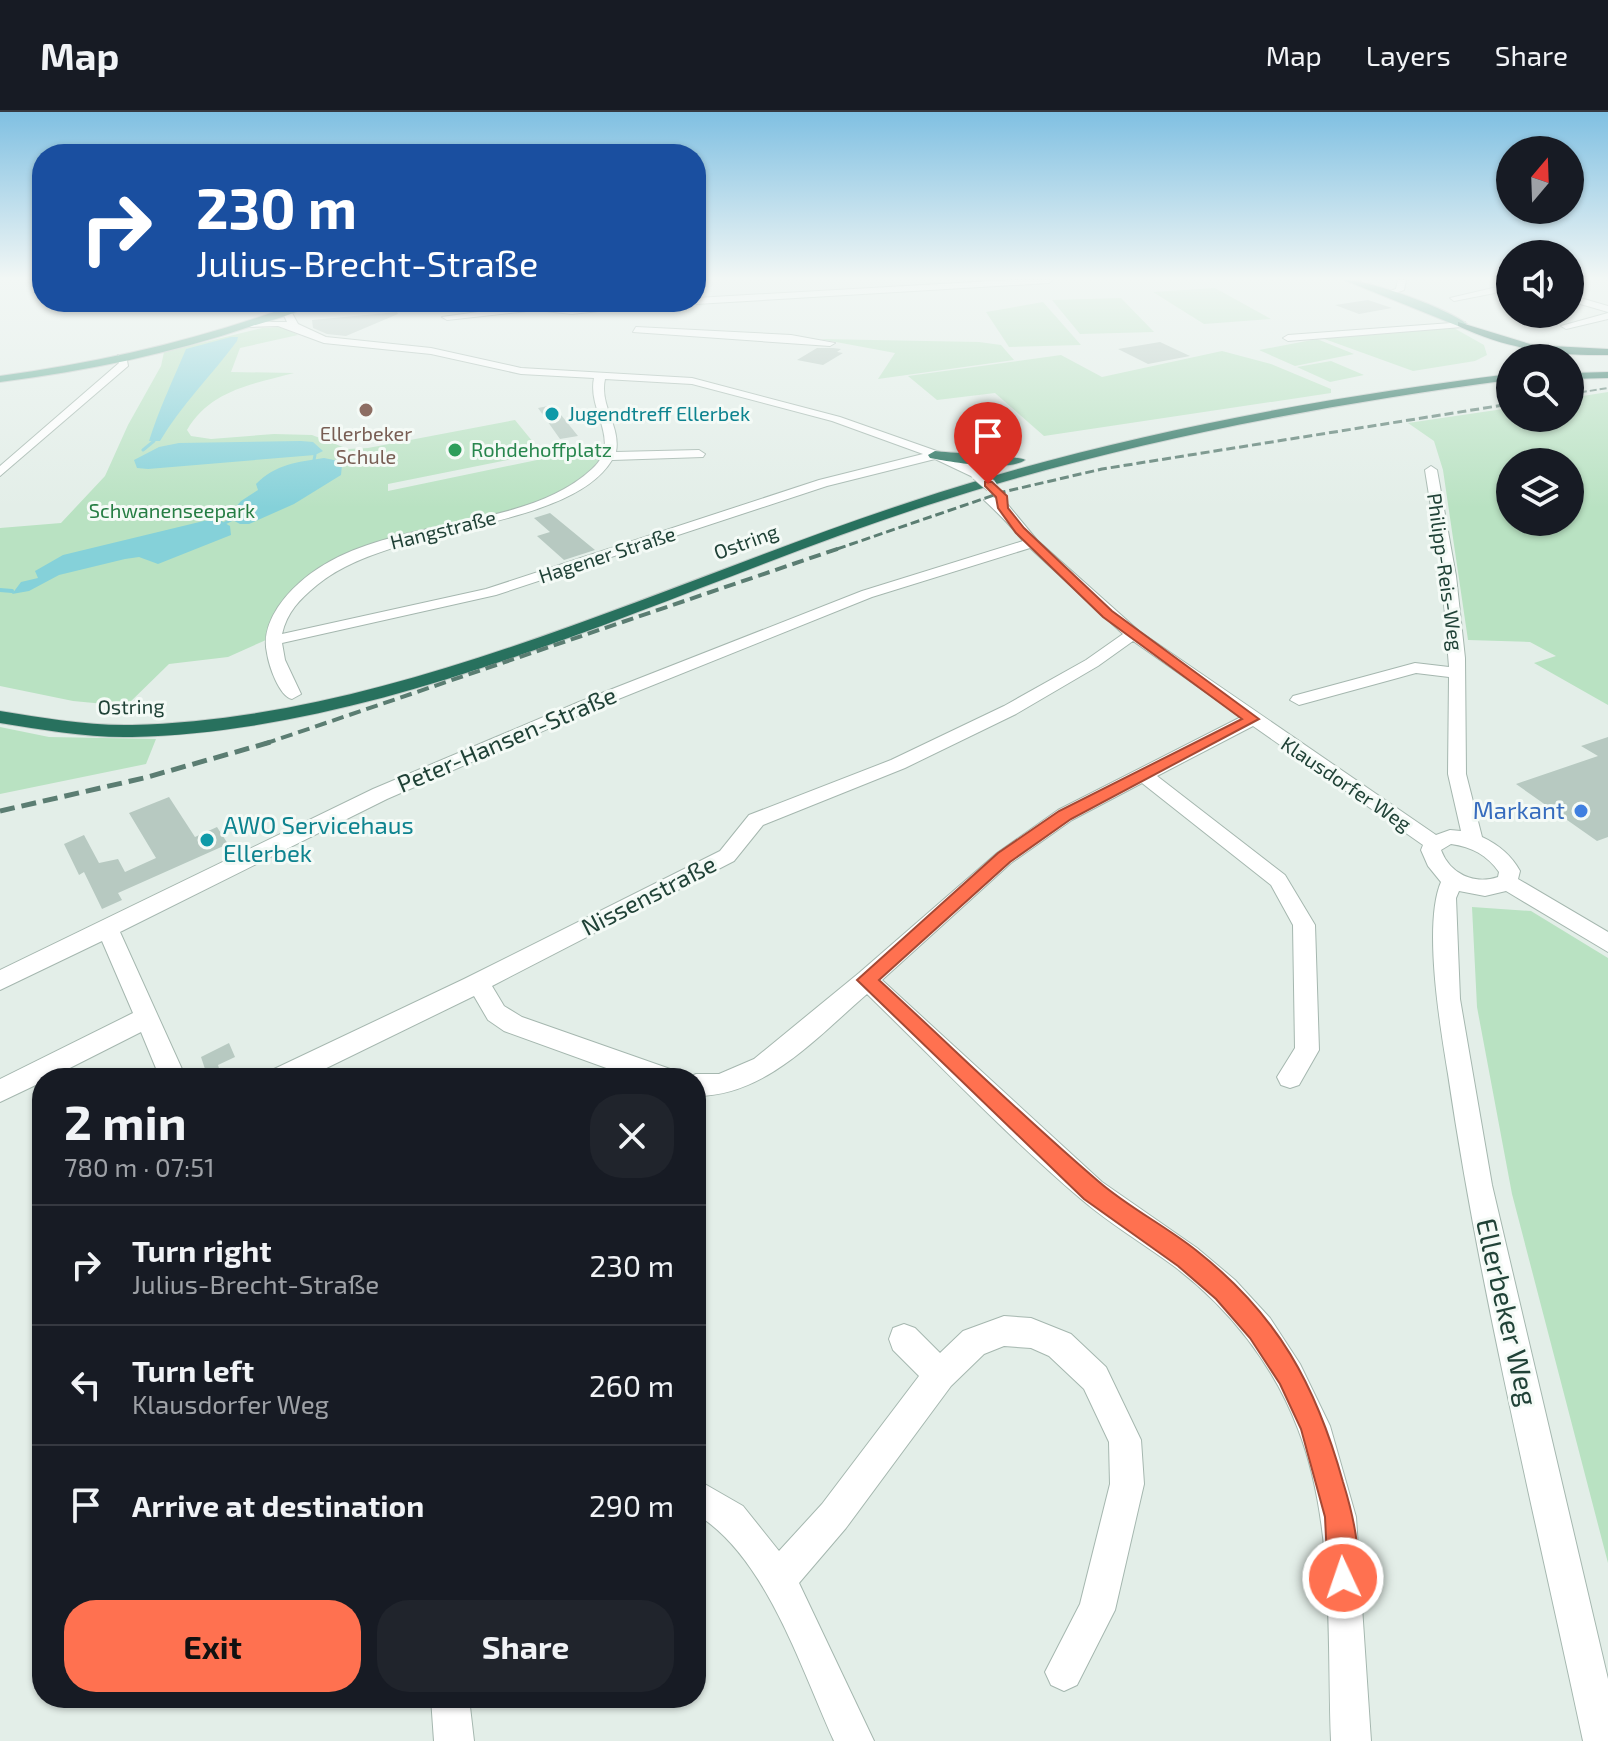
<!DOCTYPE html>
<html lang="en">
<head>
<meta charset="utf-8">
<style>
	:root { --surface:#171b24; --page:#20242c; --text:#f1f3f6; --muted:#9ea1a6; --line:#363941; --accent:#ff7150 }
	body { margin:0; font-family:"Exo 2",sans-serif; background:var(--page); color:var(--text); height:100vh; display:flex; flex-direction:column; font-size:30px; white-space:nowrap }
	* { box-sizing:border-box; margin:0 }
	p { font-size:26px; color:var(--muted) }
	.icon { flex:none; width:44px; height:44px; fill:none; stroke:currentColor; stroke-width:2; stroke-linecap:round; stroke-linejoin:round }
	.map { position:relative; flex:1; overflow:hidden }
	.sheet { position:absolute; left:32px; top:956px; width:674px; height:640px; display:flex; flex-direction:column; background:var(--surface); border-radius:32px; box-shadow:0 2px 6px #0004 }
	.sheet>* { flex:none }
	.top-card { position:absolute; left:32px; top:32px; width:674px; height:168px; border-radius:32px; box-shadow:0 2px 6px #0004; background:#1a4fa0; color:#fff; overflow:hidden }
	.needle { width:52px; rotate:19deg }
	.buttons { position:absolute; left:1496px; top:24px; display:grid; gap:16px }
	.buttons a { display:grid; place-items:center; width:88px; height:88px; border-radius:50%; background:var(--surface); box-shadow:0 2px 6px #0004; font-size:40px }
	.pin { position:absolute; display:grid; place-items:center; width:68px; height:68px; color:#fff; margin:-82px -34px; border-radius:50% 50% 50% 0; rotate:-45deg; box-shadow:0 0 8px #0007 }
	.pin .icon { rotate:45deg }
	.me { position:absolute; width:88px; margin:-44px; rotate:357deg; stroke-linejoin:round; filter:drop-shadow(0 0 6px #0008) }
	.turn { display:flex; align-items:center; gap:28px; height:168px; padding:0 32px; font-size:36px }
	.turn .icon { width:104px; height:104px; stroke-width:2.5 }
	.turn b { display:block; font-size:56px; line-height:68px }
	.round { display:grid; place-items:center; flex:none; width:84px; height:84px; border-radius:32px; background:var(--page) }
	.head { display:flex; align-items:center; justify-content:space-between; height:136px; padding:0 32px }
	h1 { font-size:48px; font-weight:700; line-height:60px }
	.button { display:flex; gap:16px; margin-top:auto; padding:16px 32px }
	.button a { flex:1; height:92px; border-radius:32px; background:var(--accent); color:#111; font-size:32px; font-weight:700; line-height:92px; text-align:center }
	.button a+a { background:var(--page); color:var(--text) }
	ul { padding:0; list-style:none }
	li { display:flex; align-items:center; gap:24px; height:120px; padding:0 32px; border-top:2px solid var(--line) }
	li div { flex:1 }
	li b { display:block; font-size:30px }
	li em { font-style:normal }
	header { display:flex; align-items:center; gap:48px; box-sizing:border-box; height:112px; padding:0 40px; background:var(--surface); border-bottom:2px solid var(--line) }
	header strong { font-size:38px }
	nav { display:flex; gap:44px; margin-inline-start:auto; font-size:28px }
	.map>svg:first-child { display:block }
	.green { fill:#b9e2c2; fill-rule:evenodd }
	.water { fill:#85d1d9 }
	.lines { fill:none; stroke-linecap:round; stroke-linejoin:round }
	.stream-far2 { stroke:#85d1d9; stroke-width:2 }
	.stream-far1 { stroke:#85d1d9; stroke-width:3 }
	.stream { stroke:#85d1d9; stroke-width:4 }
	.building { fill:#b7c9c1 }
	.minor-casing { stroke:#a5b7af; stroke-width:2 }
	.major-casing { stroke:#c1cac7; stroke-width:2 }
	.highway-casing { stroke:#c1cac7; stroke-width:2 }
	.minor { fill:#fff; fill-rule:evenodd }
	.major { fill:#62a993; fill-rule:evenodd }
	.highway { fill:#28715e; fill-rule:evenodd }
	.rail-far3 { stroke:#5b7d72; stroke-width:2; stroke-dasharray:7 3; stroke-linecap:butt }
	.rail-far2 { stroke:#5b7d72; stroke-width:3; stroke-dasharray:9 4; stroke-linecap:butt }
	.rail-far1 { stroke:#5b7d72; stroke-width:4; stroke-dasharray:12 6; stroke-linecap:butt }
	.rail { stroke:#5b7d72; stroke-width:5; stroke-dasharray:15 7; stroke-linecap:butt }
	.minor-bridge-casing { stroke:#a5b7af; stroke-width:13; stroke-linecap:butt }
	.minor-bridge { stroke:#fff; stroke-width:12 }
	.route { fill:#ff7150; stroke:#a64934; stroke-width:2 }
	.education-dot { fill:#8d6e63; stroke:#f4faf6; stroke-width:3 }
	.culture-dot { fill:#0f9aa8; stroke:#f4faf6; stroke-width:3 }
	.leisure-dot { fill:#2e9e5b; stroke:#f4faf6; stroke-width:3 }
	.shop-dot { fill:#3f7fe0; stroke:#f4faf6; stroke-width:3 }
	.labels { text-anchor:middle; stroke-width:6; stroke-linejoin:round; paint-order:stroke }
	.far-culture-label { font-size:20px; fill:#0d838f; stroke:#f4faf6; text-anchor:start }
	.far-education-label { font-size:20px; fill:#785e54; stroke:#f4faf6 }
	.far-leisure-label { font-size:20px; fill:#27864d; stroke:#f4faf6; text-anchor:start }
	.far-park-label { font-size:20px; fill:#257d43; stroke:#f4faf6 }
	.far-street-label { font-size:20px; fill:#204237; stroke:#f4faf6 }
	.street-label { font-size:24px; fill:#204237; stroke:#f4faf6 }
	.shop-label { font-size:24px; fill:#366cbe; stroke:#f4faf6; text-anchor:end }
	.culture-label { font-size:24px; fill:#0d838f; stroke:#f4faf6; text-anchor:start }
	.near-street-label { font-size:28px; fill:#204237; stroke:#f4faf6 }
</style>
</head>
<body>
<header>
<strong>Map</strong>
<nav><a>Map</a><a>Layers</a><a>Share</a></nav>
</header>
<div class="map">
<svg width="1608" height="1629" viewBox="0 0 1608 1629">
	<rect width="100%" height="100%" fill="#e3eee8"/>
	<path class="green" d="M 1215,176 L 1271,207 L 1204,212 L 1153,180 Z
		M 1121,186 L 1154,220 L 1080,222 L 1052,188 Z
		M 1043,190 L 1081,233 L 1009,235 L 986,200 Z
		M 283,215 L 298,223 L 240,236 L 231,260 L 294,261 C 253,272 210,278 187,318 L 191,324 L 211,327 L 274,322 L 312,323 L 348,337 L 368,336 L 515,308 L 542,341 L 388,372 L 388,379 L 561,343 L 560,339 L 606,338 C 571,405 459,404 396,425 C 381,431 366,440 351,447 C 315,465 273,482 266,528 L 228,545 L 169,552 L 126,594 L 73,589 L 0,574 L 0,416 L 61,411 L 105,364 L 128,313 L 161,254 L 164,240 L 262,216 Z
		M 1452,215 L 1484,233 L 1487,243 L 1475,249 L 1413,259 L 1319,225 Z
		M 820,227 L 979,230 L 1001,233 L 1014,248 L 878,267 L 895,241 Z
		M 1317,227 L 1354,242 L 1295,254 L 1259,238 Z
		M 1222,239 L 1271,252 L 1331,277 L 1331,281 L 1044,324 L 995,281 L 937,288 L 908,264 L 1061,243 L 1102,265 Z
		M 1331,249 L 1364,263 L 1330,270 L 1297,255 Z
		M 1608,280 L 1608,593 L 1534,551 L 1556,544 L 1530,530 L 1468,528 L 1443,358 L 1434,329 L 1408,311 L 1510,296 L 1510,306 L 1570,306 L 1570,286 ZM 1570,350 L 1570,410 L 1510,410 L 1510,350 Z
		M 0,615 L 49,625 L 156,627 L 146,652 L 0,682 Z
		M 1472,795 L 1531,799 L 1608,846 L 1608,1451 L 1512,1082 L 1477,895 Z"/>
	<path class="water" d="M 231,225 L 238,225 L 237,229 C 212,263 181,293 160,329 L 149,329 C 159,297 173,268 186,237 Z
		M 301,329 L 313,330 L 323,339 L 315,343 L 148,357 L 137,356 L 134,348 L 159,335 L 179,331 Z
		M 324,346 L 339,349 L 342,353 L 341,363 L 294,392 L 249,412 L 240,412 L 227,405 L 241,389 L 258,378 L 256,372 C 276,352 297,350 324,346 Z
		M 216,406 L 230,414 L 231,423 L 158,452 L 139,445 L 125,447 L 59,463 L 29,479 L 12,482 L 21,470 L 38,466 L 35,459 L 63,443 Z"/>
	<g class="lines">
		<path class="stream-far2" d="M 148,190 L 150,196"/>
		<path class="stream-far1" d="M 143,338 L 154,329
			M 314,348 L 315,343
			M 225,411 L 231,408"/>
		<path class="stream" d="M 0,478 L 12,479"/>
	</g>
	<path class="building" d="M 1368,188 L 1392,196 L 1359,202 L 1335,193 Z
		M 397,200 L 398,202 L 346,224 L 327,222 L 313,216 L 312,208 Z
		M 1160,230 L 1190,244 L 1148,252 L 1118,237 Z
		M 817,236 L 833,236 L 841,237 L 837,240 L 843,241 L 823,253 L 797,248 Z
		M 553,293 L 578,324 L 560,327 L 538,296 Z
		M 550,401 L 595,438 L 564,448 L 537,424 L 550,420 L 534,406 Z
		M 1608,625 L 1608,725 L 1597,729 L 1516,672 L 1598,644 L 1581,634 Z
		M 169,685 L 195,725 L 217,715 L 228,732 L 118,781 L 122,788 L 102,797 L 84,760 L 79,763 L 64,732 L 84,723 L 99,751 L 118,747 L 125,760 L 156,746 L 129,701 Z
		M 229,931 L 235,945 L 218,953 L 222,966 L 208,966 L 201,945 Z"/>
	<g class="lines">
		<g class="minor-casing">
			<path id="minor" d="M 1010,168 L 1053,168 L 1049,171 L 696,192 L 692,190 L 696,190 L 696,186 Z
				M 1398,168 L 1406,168 L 1404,178 L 1387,184 L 1387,180 L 1396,177 Z
				M 1510,172 L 1510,178 L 1454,189 L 1450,186 Z
				M 1570,183 L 1608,194 L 1608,200 L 1570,189 Z
				M 278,190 L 286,190 L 298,212 L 326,225 L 431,236 L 521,256 L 692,266 L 840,305 L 965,349 L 983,362 L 973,365 L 935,347 L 827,374 L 496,483 L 282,531 L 285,548 L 301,582 L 292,587 C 279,584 269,554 267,541 C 263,524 269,509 278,495 C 348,395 512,431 592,357 C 623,329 587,300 594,266 L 521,262 L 431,242 L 324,231 L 278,214 L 250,215 L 253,210 L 287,210 ZM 605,267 L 692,272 L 832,309 L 923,342 L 819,368 L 486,477 L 282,522 C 287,500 300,487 317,473 C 391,411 568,420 612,348 L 703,345 L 705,342 L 699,338 L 616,340 C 621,314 599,294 605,267 Z
				M 646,190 L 681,190 L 572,202 L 536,198 L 447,208 L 442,205 L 536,192 L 572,196 Z
				M 1608,201 L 1608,207 L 1566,217 L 1561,214 Z
				M 1465,210 L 1462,215 L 1288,229 L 1283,226 L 1288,223 Z
				M 636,215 L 791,223 L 835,231 L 830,234 L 633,220 Z
				M 118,243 L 126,243 L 128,254 L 0,364 L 0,354 L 119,251 Z
				M 1431,354 L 1437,358 L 1456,464 L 1465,546 L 1466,662 L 1482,725 C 1499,733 1511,743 1520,759 L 1518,767 L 1608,820 L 1608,840 L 1506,779 L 1485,784 L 1459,779 L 1456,786 L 1460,887 L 1492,1073 L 1608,1567 L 1608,1629 L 1583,1629 C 1536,1407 1481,1186 1448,962 C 1440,914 1423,812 1441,770 L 1428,754 L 1421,738 L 1423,733 L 1253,614 L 1157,664 L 1285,763 L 1315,813 L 1319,938 L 1299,973 L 1290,976 L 1281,973 L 1277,965 L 1295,936 L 1293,813 L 1271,773 L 1142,671 L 1072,708 L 1011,751 L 882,868 L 1102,1070 L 1197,1136 L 1235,1168 L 1270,1206 L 1300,1252 L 1330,1314 L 1356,1405 L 1371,1629 L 1331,1629 C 1327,1528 1335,1412 1298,1317 C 1274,1253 1229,1196 1175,1155 C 1144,1132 1110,1112 1081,1087 C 1007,1024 937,950 867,882 C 817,925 766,984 696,984 L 696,966 L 687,966 L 696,962 L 719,962 L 754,947 L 859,861 L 997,741 L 1058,698 L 1241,605 L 1133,529 L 1098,554 L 1016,602 L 905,656 L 763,713 L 734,749 L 492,874 L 504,894 L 522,905 L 673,958 L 677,966 L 634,966 L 504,919 L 488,908 L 474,884 L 306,966 L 268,966 L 272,958 L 464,867 L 720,739 L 749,703 L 891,648 L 1004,594 L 1086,548 L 1123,522 L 1030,436 L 872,485 L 591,598 L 387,687 L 120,820 L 186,966 L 160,966 L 141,920 L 50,966 L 42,966 L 42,970 L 0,990 L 0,967 L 133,901 L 102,829 L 0,878 L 0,858 L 373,677 L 579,590 L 862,479 L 1023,429 C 1011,414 998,401 984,388 L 991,384 L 1008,393 L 1037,428 L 1139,519 L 1436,723 L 1450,718 L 1461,719 L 1448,662 L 1449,565 L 1416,561 L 1299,593 L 1290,588 L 1293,584 L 1415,551 L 1449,555 L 1442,464 L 1425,358 ZM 1451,732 C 1472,735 1487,743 1499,760 L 1498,765 C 1474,773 1450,762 1441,738 Z
				M 1004,1204 L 1031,1206 L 1071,1222 L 1106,1255 L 1141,1328 L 1144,1372 L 1115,1498 L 1077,1573 L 1064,1579 L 1051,1573 L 1045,1560 L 1080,1492 L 1110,1372 L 1109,1330 L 1084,1277 L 1049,1244 L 1031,1236 L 1004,1234 L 984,1242 L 951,1274 L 846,1416 L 799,1471 L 874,1629 L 834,1629 C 801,1557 766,1444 696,1402 L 696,1367 L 743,1394 L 779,1439 L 822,1392 L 919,1264 L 893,1238 L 889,1227 L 893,1216 L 904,1212 L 915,1216 L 940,1241 L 963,1219 Z
				M 431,1586 L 469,1586 L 474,1629 L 434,1629 Z"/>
		</g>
		<g class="major-casing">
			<path id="major" d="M 1344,168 C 1370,168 1446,196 1467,212 L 1458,214 Z
				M 301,190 L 315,190 C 298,202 272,208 252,214 C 170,242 86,259 0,270 L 0,264 C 103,250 204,227 301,190 Z"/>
		</g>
		<g class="highway-casing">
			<path id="highway" d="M 1458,210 L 1533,233 L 1608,237 L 1608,243 C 1555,244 1507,237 1458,214 Z
				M 1608,260 L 1608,266 L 1570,267 L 1570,261 Z
				M 1510,262 L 1510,268 C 1314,294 1116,332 928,393 C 671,476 405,618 132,625 C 88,626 44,618 0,611 L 0,599 C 44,606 88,614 132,613 C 396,607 664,470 913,389 C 1103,326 1311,287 1510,262 Z
				M 935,339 C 950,341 1020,344 1025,348 C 1008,360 951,350 930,346 L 928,343 Z"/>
		</g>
		<use href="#minor" class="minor"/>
		<use href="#major" class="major"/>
		<use href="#highway" class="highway"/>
		<path class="rail-far3" d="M 1570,282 L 1608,276"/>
		<path class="rail-far2" d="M 837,437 L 1003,380 L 1102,357 L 1510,292"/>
		<path class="rail-far1" d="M 264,632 L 843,435"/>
		<path class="rail" d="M 0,699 L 144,666 L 271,630"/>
		<g class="minor-bridge-casing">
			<path id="minor-bridge" d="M 977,362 L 991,374"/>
		</g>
		<use href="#minor-bridge" class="minor-bridge"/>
	</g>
	<linearGradient id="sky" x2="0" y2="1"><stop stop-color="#80c0e2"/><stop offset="0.42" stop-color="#f2f7f5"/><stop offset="1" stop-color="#f2f7f5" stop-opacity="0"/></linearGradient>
	<rect width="1608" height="396" fill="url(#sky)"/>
	<path class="route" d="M 985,370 L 992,370 L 1007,384 L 1008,396 L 1024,416 L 1112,499 L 1259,607 L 1071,707 L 1010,750 L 879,868 C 952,935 1023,1005 1098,1069 C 1129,1096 1166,1114 1197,1139 C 1278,1203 1316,1273 1343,1370 C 1352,1399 1365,1448 1353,1477 L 1343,1481 L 1332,1477 L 1328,1466 L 1325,1405 L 1301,1317 L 1280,1272 L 1250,1226 L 1216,1187 L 1178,1154 L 1084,1087 L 857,868 L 998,741 L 1059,699 L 1242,607 L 1103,505 L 1016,421 L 998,396 L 996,385 L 985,374 Z"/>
	<circle class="education-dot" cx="366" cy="298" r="8"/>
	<g class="culture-dot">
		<circle cx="552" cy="302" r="8"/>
		<circle cx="207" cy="728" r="8"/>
	</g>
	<circle class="leisure-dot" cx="455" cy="338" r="8"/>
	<circle class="shop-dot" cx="1581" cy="699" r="8"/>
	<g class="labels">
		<g class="far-culture-label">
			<text x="568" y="309">Jugendtreff Ellerbek</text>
		</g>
		<g class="far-education-label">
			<text x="366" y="329">Ellerbeker<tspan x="366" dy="23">Schule</tspan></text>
		</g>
		<g class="far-leisure-label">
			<text x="471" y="345">Rohdehoffplatz</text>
		</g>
		<g class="far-park-label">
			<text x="172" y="406">Schwanenseepark</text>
		</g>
		<g class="far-street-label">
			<text transform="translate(443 418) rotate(-14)" y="7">Hangstraße</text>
			<text transform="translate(746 430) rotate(-20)" y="7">Ostring</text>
			<text transform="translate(607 443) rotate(-18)" y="7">Hagener Straße</text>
			<text transform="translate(1445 460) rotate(82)" y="7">Philipp-Reis-Weg</text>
			<text transform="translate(131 595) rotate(-1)" y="7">Ostring</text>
			<text transform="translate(1346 672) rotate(34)" y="7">Klausdorfer Weg</text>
		</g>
		<g class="street-label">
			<text transform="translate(507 628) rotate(-23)" y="8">Peter-Hansen-Straße</text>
			<text transform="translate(649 784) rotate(-27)" y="8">Nissenstraße</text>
		</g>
		<g class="shop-label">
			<text x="1565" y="707">Markant</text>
		</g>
		<g class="culture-label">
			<text x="223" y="722">AWO Servicehaus<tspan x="223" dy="28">Ellerbek</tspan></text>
		</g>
		<g class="near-street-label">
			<text transform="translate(1507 1200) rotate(77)" y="10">Ellerbeker Weg</text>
		</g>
	</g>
</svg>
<div class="buttons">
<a><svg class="needle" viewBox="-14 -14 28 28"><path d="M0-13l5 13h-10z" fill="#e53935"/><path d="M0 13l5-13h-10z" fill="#9ea1a6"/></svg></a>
<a><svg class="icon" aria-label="sound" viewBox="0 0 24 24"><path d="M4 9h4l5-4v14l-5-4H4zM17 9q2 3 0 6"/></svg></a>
<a><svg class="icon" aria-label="search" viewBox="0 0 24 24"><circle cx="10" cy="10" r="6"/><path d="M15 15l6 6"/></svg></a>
<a><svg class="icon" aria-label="layers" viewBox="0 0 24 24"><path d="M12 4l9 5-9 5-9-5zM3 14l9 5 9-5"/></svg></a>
</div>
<div class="pin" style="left:988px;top:372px;background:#d93025"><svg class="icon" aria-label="arrive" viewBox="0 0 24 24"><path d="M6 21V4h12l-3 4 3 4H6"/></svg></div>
<svg class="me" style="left:1343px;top:1466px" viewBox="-20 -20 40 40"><circle r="17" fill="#ff7150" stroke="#fff" stroke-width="3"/><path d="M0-11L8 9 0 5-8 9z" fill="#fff"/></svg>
<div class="top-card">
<div class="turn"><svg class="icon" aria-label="right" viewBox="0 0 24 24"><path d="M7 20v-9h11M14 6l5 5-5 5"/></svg><div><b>230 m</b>Julius-Brecht-Straße</div></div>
</div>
<section class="sheet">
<div class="head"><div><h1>2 min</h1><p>780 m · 07:51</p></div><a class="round"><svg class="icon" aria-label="close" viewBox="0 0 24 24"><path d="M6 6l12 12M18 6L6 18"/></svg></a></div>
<ul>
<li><svg class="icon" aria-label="right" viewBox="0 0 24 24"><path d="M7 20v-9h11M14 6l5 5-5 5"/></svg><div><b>Turn right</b><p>Julius-Brecht-Straße</p></div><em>230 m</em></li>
<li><svg class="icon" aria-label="left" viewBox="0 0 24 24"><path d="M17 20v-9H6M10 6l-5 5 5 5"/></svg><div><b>Turn left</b><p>Klausdorfer Weg</p></div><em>260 m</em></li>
<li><svg class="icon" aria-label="arrive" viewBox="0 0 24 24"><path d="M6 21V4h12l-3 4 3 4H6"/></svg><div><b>Arrive at destination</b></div><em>290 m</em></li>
</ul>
<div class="button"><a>Exit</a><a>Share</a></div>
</section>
</div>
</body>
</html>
